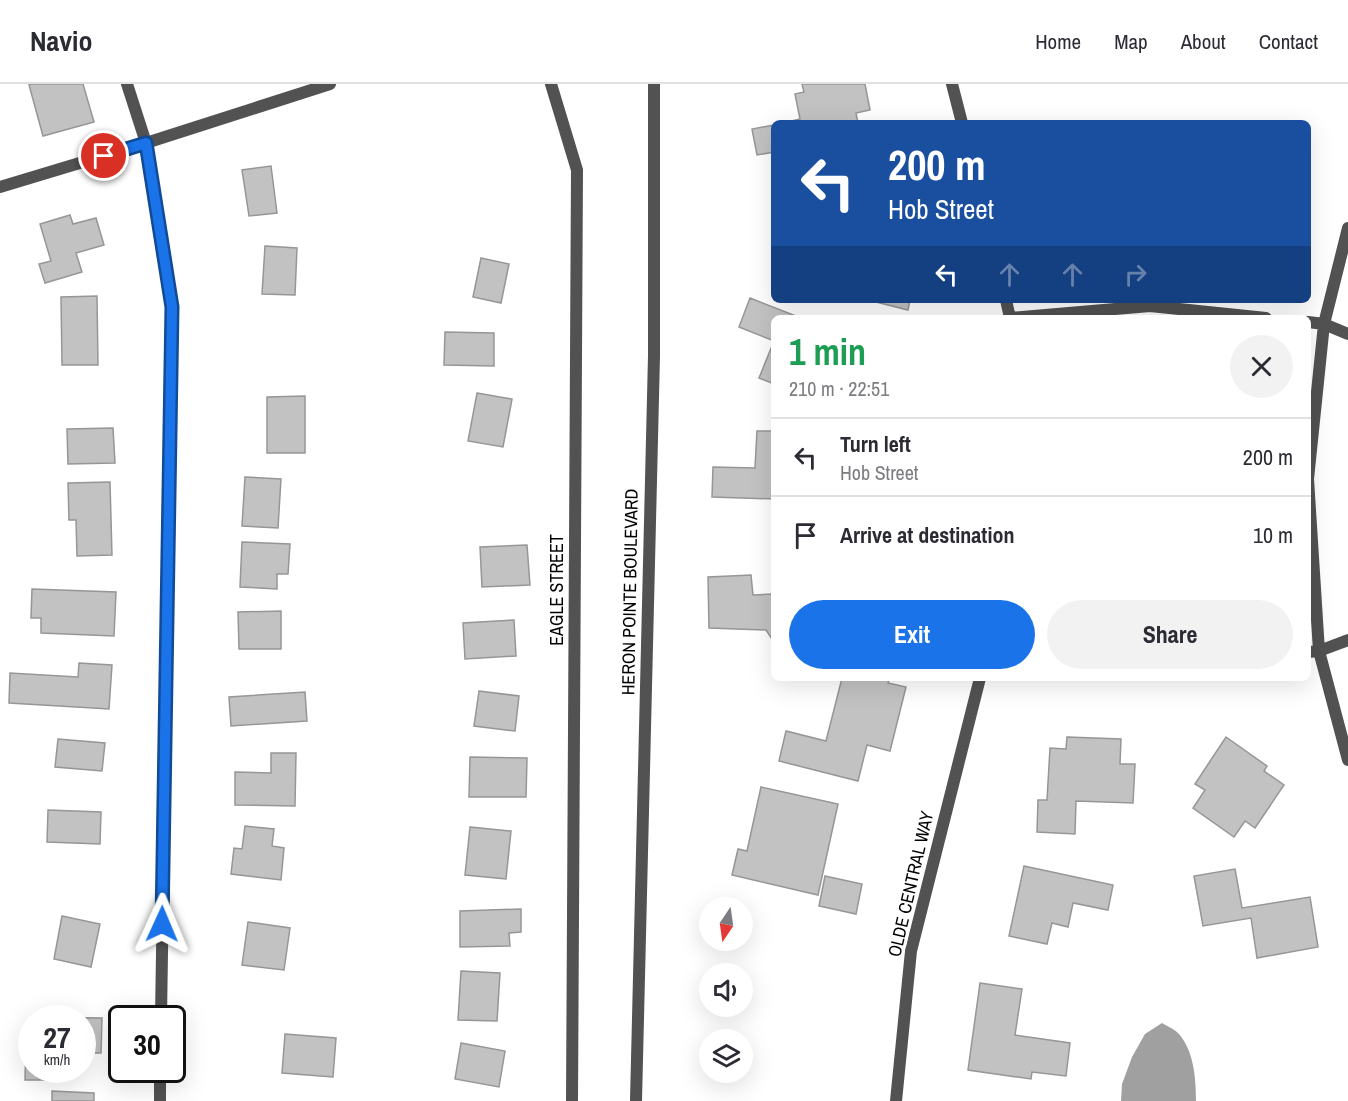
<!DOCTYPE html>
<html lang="en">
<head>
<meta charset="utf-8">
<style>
	:root { --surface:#fff; --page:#f2f2f3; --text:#2b2b33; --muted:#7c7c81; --line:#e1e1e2; --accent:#1a73e8 }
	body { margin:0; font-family:"Archivo Narrow",sans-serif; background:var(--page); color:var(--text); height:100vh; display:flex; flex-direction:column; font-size:22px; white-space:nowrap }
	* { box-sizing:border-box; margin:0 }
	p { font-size:20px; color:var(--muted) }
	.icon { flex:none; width:33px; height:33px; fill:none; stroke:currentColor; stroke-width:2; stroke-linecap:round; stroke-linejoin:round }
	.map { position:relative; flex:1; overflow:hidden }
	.sheet { position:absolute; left:771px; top:231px; width:540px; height:366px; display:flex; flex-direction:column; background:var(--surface); border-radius:9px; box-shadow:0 6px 24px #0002 }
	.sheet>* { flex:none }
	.guide { position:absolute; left:771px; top:36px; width:540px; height:183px; border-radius:9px; box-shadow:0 6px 24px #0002; background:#1a4fa0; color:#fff; overflow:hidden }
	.needle { width:39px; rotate:193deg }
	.buttons { position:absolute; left:699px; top:813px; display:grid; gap:12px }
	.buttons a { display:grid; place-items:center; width:54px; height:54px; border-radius:50%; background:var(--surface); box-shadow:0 6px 24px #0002; font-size:30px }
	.speed { position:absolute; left:18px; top:921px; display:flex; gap:12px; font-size:30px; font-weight:700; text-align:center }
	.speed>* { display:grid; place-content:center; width:78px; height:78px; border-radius:50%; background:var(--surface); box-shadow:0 6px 24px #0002; line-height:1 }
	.speed small { font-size:15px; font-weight:400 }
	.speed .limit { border:3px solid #111; border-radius:9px; background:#fff; color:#111 }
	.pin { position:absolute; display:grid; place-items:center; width:51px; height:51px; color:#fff; margin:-26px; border:3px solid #fff; border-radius:50%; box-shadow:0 2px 6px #0007 }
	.me { position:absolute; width:66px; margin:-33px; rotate:1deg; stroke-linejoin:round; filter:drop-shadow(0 0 4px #0008) }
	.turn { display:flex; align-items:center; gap:21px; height:126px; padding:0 18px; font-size:27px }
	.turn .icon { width:78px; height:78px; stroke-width:2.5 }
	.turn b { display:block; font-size:42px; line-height:51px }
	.lanes { display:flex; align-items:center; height:57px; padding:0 18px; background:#0003; justify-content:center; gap:30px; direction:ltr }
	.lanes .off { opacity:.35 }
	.round { display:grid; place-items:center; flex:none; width:63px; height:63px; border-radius:32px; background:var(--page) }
	.overview { display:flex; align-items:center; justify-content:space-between; height:102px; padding:0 18px }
	h1 { font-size:36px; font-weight:700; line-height:45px; color:#1e9e55 }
	.cta { display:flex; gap:12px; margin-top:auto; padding:12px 18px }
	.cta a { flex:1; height:69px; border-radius:36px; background:var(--accent); color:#fff; font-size:24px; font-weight:700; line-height:69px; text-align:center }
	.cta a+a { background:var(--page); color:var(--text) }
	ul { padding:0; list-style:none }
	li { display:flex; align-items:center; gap:18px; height:78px; padding:0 18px; border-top:2px solid var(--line) }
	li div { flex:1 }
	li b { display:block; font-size:22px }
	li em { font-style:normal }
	header { display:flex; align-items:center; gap:36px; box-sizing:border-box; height:84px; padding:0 30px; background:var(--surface); border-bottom:2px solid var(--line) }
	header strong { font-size:28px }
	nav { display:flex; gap:33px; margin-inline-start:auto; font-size:21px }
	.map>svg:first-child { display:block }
	.water { fill:#a0a0a0 }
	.building { fill:#c2c2c2; stroke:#969696; stroke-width:1.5 }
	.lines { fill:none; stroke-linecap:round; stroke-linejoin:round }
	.minor { stroke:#525252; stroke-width:12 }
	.route-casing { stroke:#114b97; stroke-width:15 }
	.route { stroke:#1a73e8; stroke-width:10 }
	.labels { text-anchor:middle; stroke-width:6; stroke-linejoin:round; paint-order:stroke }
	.street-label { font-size:18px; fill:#000; stroke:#fff }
</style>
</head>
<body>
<header>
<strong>Navio</strong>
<nav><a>Home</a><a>Map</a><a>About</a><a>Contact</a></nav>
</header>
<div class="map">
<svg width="1348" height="1017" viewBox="0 0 1348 1017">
	<rect width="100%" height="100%" fill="#fff"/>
	<path class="water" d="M 1162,939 C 1167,942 1174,945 1178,949 C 1194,966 1196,995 1196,1017 L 1121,1017 L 1122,1000 L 1132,973 L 1145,950 Z"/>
	<path class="building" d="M 31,0 L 83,0 L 94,38 L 43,52 L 29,1 Z
		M 802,0 L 865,0 L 870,26 L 856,29 L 858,39 L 783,39 L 800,35 L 795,10 L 804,8 Z
		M 774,41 L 774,68 L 757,71 L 752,45 Z
		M 271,82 L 277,129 L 249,132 L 242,86 Z
		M 70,131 L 73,140 L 96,134 L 104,161 L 76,169 L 82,188 L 45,199 L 39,180 L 51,177 L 40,140 Z
		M 265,162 L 297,164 L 295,211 L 262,210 Z
		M 481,174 L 509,180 L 501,219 L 473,213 Z
		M 97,212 L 98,281 L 62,281 L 61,213 Z
		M 750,214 L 801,234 L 774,234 L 774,257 L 739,243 Z
		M 868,216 L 910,216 L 908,226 Z
		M 445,248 L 494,249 L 494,282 L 444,281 Z
		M 774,257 L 774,300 L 759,294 Z
		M 477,309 L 512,315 L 503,363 L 468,357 Z
		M 305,312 L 305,369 L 267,369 L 267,313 Z
		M 113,344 L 115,379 L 68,380 L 67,345 Z
		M 757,347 L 774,347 L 774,415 L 712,413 L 713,383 L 755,384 Z
		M 245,393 L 281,395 L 278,444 L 242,442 Z
		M 110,398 L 112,471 L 77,472 L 76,436 L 69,436 L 68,399 Z
		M 242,458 L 290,460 L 288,490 L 277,490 L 277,505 L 240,503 Z
		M 527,461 L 530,501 L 482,503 L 480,463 Z
		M 751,491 L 753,511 L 774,510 L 774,558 L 766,546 L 709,544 L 708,493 Z
		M 32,505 L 116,508 L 114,552 L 41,549 L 41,534 L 31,534 Z
		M 281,527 L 281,565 L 239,565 L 238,528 Z
		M 514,536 L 516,572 L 465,575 L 463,539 Z
		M 79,579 L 112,581 L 109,625 L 9,619 L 10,589 L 78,593 Z
		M 842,594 L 890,594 L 888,599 L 906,603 L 890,667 L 867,661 L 858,697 L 779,677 L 786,647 L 826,657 Z
		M 479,607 L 519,612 L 515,647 L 474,642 Z
		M 305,608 L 307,637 L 231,642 L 229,613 Z
		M 1067,653 L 1121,655 L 1120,680 L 1135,680 L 1133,719 L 1076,717 L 1075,750 L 1037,748 L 1038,716 L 1047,716 L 1050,664 L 1066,665 Z
		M 1226,653 L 1267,682 L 1264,687 L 1284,701 L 1255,744 L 1245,737 L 1234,753 L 1193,724 L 1205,706 L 1195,700 Z
		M 58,655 L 105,659 L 102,687 L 55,683 Z
		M 271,669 L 296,669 L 295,722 L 235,721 L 235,688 L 271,689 Z
		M 470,673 L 527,674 L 526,713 L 469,713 Z
		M 761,703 L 838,720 L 818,811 L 732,791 L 738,765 L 747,767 Z
		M 48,726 L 101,728 L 100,760 L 47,758 Z
		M 245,742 L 274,745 L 272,762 L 284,764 L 281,796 L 231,790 L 234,764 L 242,765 Z
		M 470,743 L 511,747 L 506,795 L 465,791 Z
		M 1024,782 L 1113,801 L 1108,826 L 1073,819 L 1068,843 L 1052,839 L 1047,860 L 1009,852 Z
		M 1235,785 L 1242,824 L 1310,813 L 1318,863 L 1257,874 L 1251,834 L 1203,842 L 1194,792 Z
		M 825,792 L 862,800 L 856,830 L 819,822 Z
		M 521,825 L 521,848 L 509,849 L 510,862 L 460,863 L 460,827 Z
		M 62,832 L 100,840 L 91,883 L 54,875 Z
		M 248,838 L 290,844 L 284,886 L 242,881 Z
		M 461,887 L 500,889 L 497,937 L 458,936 Z
		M 980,899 L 1022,905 L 1015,951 L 1070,959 L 1066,992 L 1032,988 L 1031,995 L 968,986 Z
		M 39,933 L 102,934 L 101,969 L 82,969 L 82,934 L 39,934 Z
		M 285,950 L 336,954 L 333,993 L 282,989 Z
		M 26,953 L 32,953 L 32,986 L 65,986 L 65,996 L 25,996 Z
		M 461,959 L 505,967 L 499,1003 L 455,995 Z
		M 52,1007 L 94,1009 L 94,1017 L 52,1017 Z"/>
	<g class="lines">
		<path class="minor" d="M 127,0 L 146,59 L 172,223 L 161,934
			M 551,0 L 577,86 L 572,1017
			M 952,0 L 962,39
			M 0,103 L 146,59 L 330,0
			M 1348,144 L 1324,240 L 1308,395 L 1319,567 L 1348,676
			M 1006,216 L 1010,234
			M 1010,234 L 1150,222 L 1266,234
			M 1308,238 L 1324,240 L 1348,250
			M 1308,568 L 1319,567 L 1348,556
			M 160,1017 L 160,986
			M 636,1017 L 654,272 L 654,0
			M 896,1017 L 911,867 L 980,594"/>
	</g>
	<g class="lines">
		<g class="route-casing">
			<path id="route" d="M 104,72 L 146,59 L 172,223 L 162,840"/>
		</g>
		<use href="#route" class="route"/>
	</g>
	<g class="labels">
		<g class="street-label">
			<text transform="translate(557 506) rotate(-90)" y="6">EAGLE STREET</text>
			<text transform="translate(630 508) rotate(-89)" y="6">HERON POINTE BOULEVARD</text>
			<text transform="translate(911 800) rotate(-77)" y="6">OLDE CENTRAL WAY</text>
		</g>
	</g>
</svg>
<div class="buttons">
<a><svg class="needle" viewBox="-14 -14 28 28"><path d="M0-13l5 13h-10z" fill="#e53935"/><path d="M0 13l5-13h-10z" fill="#7c7c81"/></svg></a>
<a><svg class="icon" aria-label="sound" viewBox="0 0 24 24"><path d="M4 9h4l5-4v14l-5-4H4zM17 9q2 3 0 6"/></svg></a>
<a><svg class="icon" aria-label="layers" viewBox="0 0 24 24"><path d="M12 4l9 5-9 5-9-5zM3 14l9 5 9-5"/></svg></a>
</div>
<div class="speed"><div>27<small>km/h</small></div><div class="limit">30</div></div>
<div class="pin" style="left:104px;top:72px;background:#d93025"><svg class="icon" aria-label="arrive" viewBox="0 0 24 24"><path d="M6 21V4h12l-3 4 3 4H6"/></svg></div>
<svg class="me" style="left:162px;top:840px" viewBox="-20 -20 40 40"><path d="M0-17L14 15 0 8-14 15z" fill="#1a73e8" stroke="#fff" stroke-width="4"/></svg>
<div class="guide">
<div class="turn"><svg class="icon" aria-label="left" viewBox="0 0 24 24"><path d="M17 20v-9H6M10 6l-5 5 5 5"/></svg><div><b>200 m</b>Hob Street</div></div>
<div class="lanes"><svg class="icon" aria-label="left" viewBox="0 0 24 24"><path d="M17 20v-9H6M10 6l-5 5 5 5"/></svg><svg class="icon off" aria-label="ahead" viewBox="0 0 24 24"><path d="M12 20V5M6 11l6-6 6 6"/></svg><svg class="icon off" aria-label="ahead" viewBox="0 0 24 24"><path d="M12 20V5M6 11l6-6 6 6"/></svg><svg class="icon off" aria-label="right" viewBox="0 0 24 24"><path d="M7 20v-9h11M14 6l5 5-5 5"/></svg></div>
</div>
<section class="sheet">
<div class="overview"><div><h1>1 min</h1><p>210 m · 22:51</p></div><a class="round"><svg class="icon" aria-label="close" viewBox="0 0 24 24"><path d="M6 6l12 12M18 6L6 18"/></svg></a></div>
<ul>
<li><svg class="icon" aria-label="left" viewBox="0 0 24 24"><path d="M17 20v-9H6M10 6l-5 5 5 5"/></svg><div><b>Turn left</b><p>Hob Street</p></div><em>200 m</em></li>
<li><svg class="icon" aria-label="arrive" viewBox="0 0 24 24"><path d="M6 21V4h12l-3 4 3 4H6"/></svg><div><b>Arrive at destination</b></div><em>10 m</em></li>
</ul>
<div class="cta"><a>Exit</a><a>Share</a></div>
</section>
</div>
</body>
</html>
